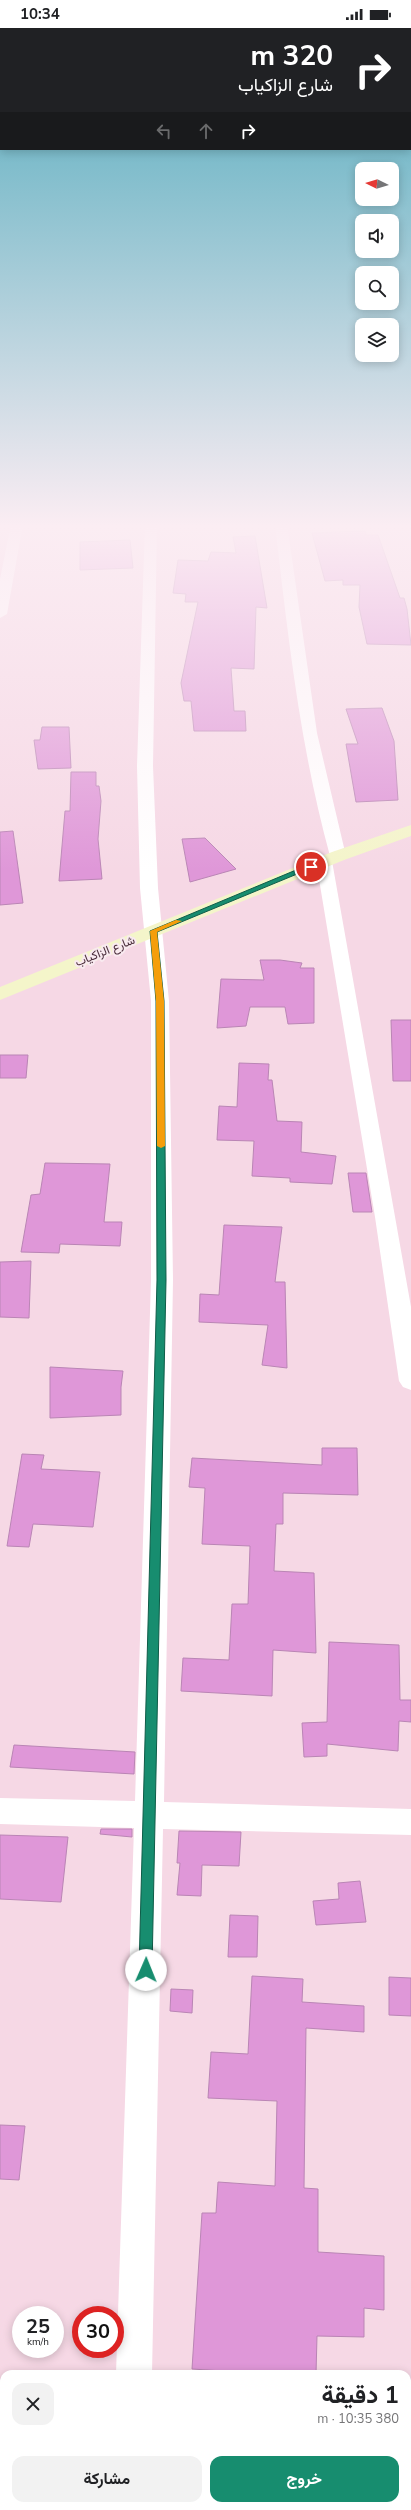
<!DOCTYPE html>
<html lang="ar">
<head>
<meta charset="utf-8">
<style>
	:root { --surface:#fff; --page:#f2f2f2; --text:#202124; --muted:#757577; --accent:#178d6f }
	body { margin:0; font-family:"Nunito Sans",Vazirmatn,sans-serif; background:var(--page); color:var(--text); direction:rtl; height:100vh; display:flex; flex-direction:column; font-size:15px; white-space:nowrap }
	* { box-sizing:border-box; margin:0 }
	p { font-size:13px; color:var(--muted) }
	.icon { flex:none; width:22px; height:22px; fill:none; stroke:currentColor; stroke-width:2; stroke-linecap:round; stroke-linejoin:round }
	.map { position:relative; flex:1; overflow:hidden; direction:ltr }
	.side { position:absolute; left:0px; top:2342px; width:411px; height:140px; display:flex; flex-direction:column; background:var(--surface); border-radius:12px 12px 0 0; box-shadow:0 2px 10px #0003; direction:rtl }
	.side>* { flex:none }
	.guide { position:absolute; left:0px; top:0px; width:411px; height:122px; box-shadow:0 2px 10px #0003; direction:rtl; background:#202124; color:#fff; overflow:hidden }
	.needle { width:26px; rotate:275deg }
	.controls { position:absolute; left:355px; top:134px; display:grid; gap:8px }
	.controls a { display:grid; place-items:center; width:44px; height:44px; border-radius:8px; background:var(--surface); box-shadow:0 2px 10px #0003; font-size:20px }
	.speed { position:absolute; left:12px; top:2278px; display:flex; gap:8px; font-size:20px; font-weight:700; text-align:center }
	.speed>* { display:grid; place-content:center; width:52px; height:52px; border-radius:50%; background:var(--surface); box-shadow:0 2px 10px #0003; line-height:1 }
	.speed small { font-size:10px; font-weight:400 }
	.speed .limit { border:6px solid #d22; background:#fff; color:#111 }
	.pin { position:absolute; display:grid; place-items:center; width:34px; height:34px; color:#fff; margin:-17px; border:2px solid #fff; border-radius:50%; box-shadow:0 1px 4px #0007 }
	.me { position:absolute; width:44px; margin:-22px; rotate:1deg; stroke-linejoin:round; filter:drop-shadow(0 0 3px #0008) }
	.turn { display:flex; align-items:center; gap:14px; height:84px; padding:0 12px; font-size:18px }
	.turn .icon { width:52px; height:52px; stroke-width:2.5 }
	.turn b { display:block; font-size:28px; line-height:34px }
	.lanes { display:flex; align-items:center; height:38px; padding:0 12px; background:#0003; justify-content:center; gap:20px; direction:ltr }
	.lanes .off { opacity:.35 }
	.round { display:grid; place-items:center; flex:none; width:42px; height:42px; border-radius:12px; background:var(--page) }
	.summary { display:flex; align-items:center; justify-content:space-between; height:68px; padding:0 12px }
	h1 { font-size:24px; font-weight:700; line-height:30px }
	.primary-button { display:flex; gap:8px; margin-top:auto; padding:8px 12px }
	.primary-button a { flex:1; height:46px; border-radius:12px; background:var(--accent); color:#fff; font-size:16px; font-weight:700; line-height:46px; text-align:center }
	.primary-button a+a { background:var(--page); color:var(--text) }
	.status { display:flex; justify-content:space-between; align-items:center; height:28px; padding:0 20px; background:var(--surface); direction:ltr }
	.status svg { height:11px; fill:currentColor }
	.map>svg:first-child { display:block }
	.building { fill:#df97d8; stroke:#ba85b5 }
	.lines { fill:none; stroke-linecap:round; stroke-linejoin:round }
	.street { fill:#fff; fill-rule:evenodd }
	.secondary { fill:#f4f5ca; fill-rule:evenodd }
	.route { fill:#178d6f; stroke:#0f5c48 }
	.slow { fill:#f59e0b }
	.labels { text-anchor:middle; stroke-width:4; stroke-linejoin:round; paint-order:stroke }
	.far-street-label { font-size:12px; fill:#4a2e3b; stroke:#f9eaf0 }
</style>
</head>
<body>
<div class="status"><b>10:34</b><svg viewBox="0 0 49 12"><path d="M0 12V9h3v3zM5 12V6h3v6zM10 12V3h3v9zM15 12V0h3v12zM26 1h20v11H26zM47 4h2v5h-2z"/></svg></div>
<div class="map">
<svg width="411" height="2482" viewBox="0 0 411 2482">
	<rect width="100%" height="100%" fill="#f6d8e5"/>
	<path class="building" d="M 365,503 L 366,507 L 378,507 L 400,570 L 404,570 L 407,581 L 411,617 L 367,616 L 359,579 L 360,557 L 343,557 L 343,552 L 325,553 L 312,505 Z
		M 255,508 L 267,580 L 256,579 L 254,641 L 231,640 L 234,683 L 245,683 L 246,703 L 194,703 L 191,673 L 184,673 L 181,655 L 198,574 L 185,574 L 186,566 L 173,565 L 178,532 L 208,533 L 211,524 L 236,525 L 233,509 Z
		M 130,512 L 133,540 L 80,542 L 80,514 Z
		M 382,680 L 394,713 L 398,772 L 356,774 L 346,716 L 358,716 L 346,681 Z
		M 42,699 L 69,699 L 71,740 L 38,741 L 34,712 L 40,712 Z
		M 71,744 L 96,744 L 96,758 L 99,758 L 101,773 L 98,811 L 102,851 L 59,853 L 65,783 L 70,783 Z
		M 13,803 L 23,875 L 0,877 L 0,804 Z
		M 205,810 L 236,841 L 190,854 L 182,811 Z
		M 260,932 L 280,932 L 302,935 L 300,940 L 314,940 L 314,995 L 288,996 L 285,979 L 250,979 L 246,998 L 217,1000 L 221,951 L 264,952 Z
		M 391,992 L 411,992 L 411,1053 L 393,1053 Z
		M 0,1027 L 28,1027 L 26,1050 L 0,1050 Z
		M 239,1035 L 269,1036 L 268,1052 L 272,1052 L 277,1093 L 302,1094 L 301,1124 L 336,1128 L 332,1156 L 290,1154 L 290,1150 L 252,1148 L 254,1113 L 217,1112 L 219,1078 L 237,1079 Z
		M 45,1135 L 110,1136 L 104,1194 L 122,1194 L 120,1218 L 60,1216 L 59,1225 L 21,1224 L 31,1167 L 40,1166 Z
		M 348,1145 L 366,1145 L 372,1184 L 353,1184 Z
		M 224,1197 L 282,1199 L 275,1254 L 285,1254 L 287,1340 L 262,1337 L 268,1297 L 199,1294 L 200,1266 L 219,1267 Z
		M 31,1233 L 29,1290 L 0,1289 L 0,1234 Z
		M 50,1339 L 123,1343 L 121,1359 L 121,1387 L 50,1390 Z
		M 322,1420 L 357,1420 L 358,1467 L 283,1465 L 283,1496 L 276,1496 L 274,1543 L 314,1545 L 316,1625 L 273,1622 L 272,1668 L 181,1663 L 183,1630 L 229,1632 L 232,1576 L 248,1576 L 250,1518 L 202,1516 L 205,1460 L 189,1459 L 192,1430 L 322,1437 Z
		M 22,1426 L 44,1427 L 41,1441 L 100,1444 L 93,1499 L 33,1496 L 29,1519 L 7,1518 Z
		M 329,1614 L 399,1617 L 400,1672 L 411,1672 L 411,1694 L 399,1693 L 398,1723 L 327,1716 L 327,1728 L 304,1729 L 302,1695 L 327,1694 Z
		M 14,1717 L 135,1724 L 134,1746 L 10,1739 Z
		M 101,1801 L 132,1801 L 132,1809 L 100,1806 Z
		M 179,1803 L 241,1804 L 239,1838 L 202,1837 L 201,1868 L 177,1867 L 180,1835 L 177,1835 Z
		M 0,1807 L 68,1809 L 61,1874 L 0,1871 Z
		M 360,1853 L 366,1894 L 316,1897 L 313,1873 L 339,1871 L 338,1855 Z
		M 230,1887 L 258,1888 L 257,1929 L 228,1929 Z
		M 252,1948 L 303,1951 L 302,1974 L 364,1978 L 364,2004 L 306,2000 L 304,2160 L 318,2161 L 318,2224 L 384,2228 L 384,2282 L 364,2280 L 364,2309 L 317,2308 L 316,2346 L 269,2346 L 192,2341 L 202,2185 L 216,2185 L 218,2154 L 275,2158 L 277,2073 L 208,2070 L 211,2024 L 248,2026 Z
		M 389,1949 L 411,1950 L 411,1988 L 389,1987 Z
		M 171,1961 L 193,1962 L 192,1985 L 170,1983 Z
		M 0,2097 L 25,2098 L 19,2152 L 0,2151 Z"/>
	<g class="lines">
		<path class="street" d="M 11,496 L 23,496 L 7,586 L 0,590 L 0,551 Z
			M 145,496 L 157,496 L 153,738 L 158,860 L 169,973 L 173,1252 L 164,1774 L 411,1781 L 411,1807 L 163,1801 L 152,2346 L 116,2346 L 134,1800 L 0,1796 L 0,1770 L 135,1773 L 151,1252 L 151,973 L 140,860 L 137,738 Z
			M 275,496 L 287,496 L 317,705 L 346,828 L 344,832 L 332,832 L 330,828 C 300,719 288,608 275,496 Z
			M 324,828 L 330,829 L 332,833 L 411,1279 L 411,1362 L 403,1359 L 399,1353 L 375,1189 L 316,833 L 318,829 Z
			M 109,2478 L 147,2478 L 147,2482 L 109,2482 Z"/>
		<path class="secondary" d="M 411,797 L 411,808 L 344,832 L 0,972 L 0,959 L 332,824 Z"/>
	</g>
	<linearGradient id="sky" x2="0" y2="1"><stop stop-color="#52abbd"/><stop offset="0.59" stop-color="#fbedf3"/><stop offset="1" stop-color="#fbedf3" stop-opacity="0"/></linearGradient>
	<rect width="411" height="844" fill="url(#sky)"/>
	<path class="route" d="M 308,837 L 314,839 L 157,904 L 164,973 L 166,1252 L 152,1942 L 150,1946 L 146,1948 L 141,1946 L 139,1942 L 157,1252 L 156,973 L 150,903 Z"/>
	<path class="slow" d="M 176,892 L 182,893 L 157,904 L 164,973 L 165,1118 L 161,1120 L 157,1118 L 156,973 L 150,903 Z"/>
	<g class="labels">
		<g class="far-street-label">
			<text transform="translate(105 923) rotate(-22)" y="4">شارع الزاكياب</text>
		</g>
	</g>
</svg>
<div class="controls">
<a><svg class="needle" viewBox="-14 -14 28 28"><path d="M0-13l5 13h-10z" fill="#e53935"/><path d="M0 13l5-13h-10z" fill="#757577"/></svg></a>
<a><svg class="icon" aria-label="sound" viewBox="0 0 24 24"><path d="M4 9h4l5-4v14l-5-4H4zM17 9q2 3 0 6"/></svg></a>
<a><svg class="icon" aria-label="search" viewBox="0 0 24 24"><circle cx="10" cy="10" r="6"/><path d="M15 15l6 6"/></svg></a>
<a><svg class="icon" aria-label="layers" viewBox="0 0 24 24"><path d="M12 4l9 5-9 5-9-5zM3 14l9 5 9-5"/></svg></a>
</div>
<div class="speed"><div>25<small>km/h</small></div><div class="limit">30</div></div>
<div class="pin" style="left:311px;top:839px;background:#d93025"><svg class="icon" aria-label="arrive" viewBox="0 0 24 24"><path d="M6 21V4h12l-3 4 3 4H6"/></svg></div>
<svg class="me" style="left:146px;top:1942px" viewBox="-20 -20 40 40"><circle r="19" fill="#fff"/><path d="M0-13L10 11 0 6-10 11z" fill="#178d6f"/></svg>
<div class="guide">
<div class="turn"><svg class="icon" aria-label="right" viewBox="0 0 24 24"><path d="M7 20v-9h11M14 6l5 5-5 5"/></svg><div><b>320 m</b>شارع الزاكياب</div></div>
<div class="lanes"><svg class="icon off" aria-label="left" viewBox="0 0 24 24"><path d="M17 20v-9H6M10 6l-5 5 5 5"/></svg><svg class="icon off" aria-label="ahead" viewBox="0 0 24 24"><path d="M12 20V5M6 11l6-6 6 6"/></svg><svg class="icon" aria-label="right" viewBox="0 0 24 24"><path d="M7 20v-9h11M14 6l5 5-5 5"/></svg></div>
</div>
<section class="side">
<div class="summary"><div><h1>1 دقيقة</h1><p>380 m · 10:35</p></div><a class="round"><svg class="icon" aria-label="close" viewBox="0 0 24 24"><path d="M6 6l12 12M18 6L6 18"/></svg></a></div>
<div class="primary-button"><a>خروج</a><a>مشاركة</a></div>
</section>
</div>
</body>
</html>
